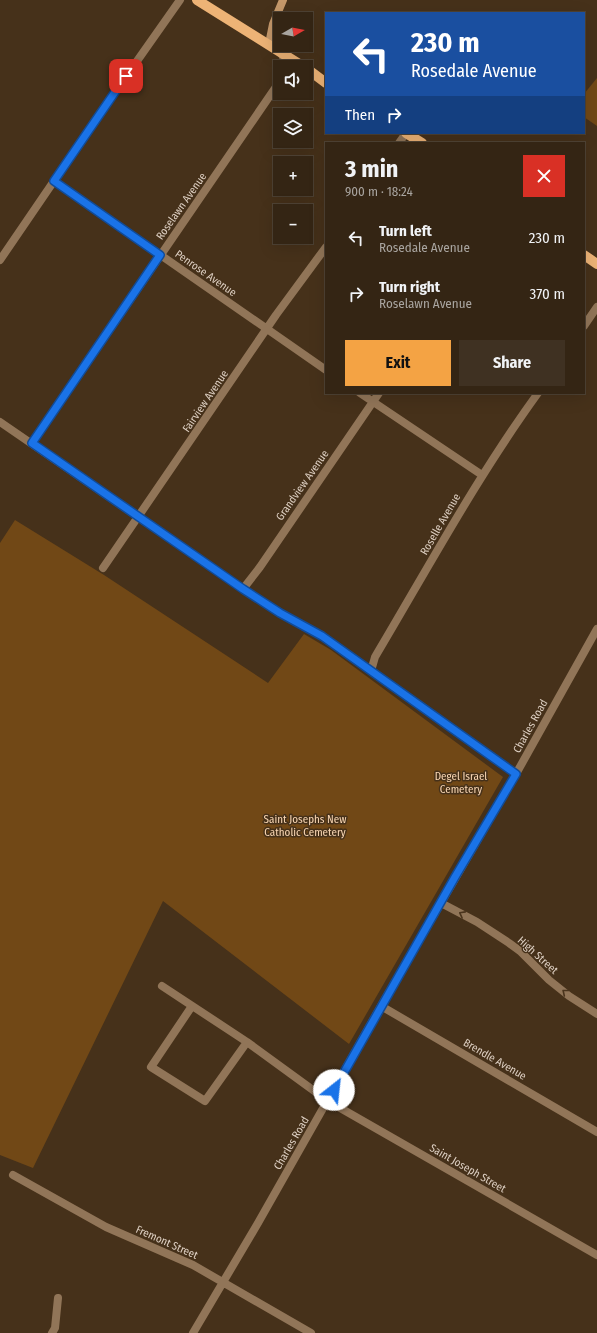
<!DOCTYPE html>
<html lang="en">
<head>
<meta charset="utf-8">
<style>
	:root { --surface:#342514; --page:#3f3122; --text:#f1f3f6; --muted:#a9a5a0; --line:#4e4234; --accent:#f4a344 }
	body { margin:0; font-family:"Fira Sans Condensed",sans-serif; background:var(--page); color:var(--text); height:100vh; display:flex; flex-direction:column; font-size:15px; white-space:nowrap }
	* { box-sizing:border-box; margin:0 }
	p { font-size:13px; color:var(--muted) }
	.icon { flex:none; width:22px; height:22px; fill:none; stroke:currentColor; stroke-width:2; stroke-linecap:round; stroke-linejoin:round }
	.map { position:relative; flex:1; overflow:hidden }
	.sheet { position:absolute; left:325px; top:142px; width:260px; height:252px; display:flex; flex-direction:column; background:var(--surface); border-radius:0px; box-shadow:0 4px 16px #0002,0 0 0 1px var(--line) }
	.sheet>* { flex:none }
	.hud { position:absolute; left:325px; top:12px; width:260px; height:122px; border-radius:0px; box-shadow:0 4px 16px #0002,0 0 0 1px var(--line); background:#1a4fa0; color:#fff; overflow:hidden }
	.needle { width:26px; rotate:81deg }
	.tools { position:absolute; left:273px; top:12px; display:grid; gap:8px }
	.tools a { display:grid; place-items:center; width:40px; height:40px; border-radius:0px; background:var(--surface); box-shadow:0 4px 16px #0002,0 0 0 1px var(--line); font-size:20px }
	.pin { position:absolute; display:grid; place-items:center; width:34px; height:34px; color:#fff; margin:-17px; border-radius:8px; box-shadow:0 2px 6px #0006 }
	.me { position:absolute; width:44px; margin:-22px; rotate:29deg; stroke-linejoin:round; filter:drop-shadow(0 0 3px #0008) }
	.turn { display:flex; align-items:center; gap:14px; height:84px; padding:0 20px; font-size:18px }
	.turn .icon { width:52px; height:52px; stroke-width:2.5 }
	.turn b { display:block; font-size:28px; line-height:34px }
	.then { display:flex; align-items:center; height:38px; padding:0 20px; background:#0003; gap:8px; font-size:15px }
	.round { display:grid; place-items:center; flex:none; width:42px; height:42px; border-radius:0px; background:var(--page) }
	.headline { display:flex; align-items:center; justify-content:space-between; height:68px; padding:0 20px }
	h1 { font-size:24px; font-weight:700; line-height:30px }
	.button { display:flex; gap:8px; margin-top:auto; padding:8px 20px }
	.button a { flex:1; height:46px; border-radius:0px; background:var(--accent); color:#111; font-size:16px; font-weight:700; line-height:46px; text-align:center }
	.button a+a { background:var(--page); color:var(--text) }
	ul { padding:0; list-style:none }
	li { display:flex; align-items:center; gap:12px; height:56px; padding:0 20px }
	li div { flex:1 }
	li b { display:block; font-size:15px }
	li em { font-style:normal }
	.map>svg:first-child { display:block }
	.green { fill:#714816 }
	.lines { fill:none; stroke-linecap:round; stroke-linejoin:round }
	.street { stroke:#917558; stroke-width:8 }
	.secondary { stroke:#c5986a; stroke-width:8 }
	.primary { stroke:#edb376; stroke-width:10 }
	.oneway { stroke:#4a341d }
	.route-casing { stroke:#114b97; stroke-width:10 }
	.route { stroke:#1a73e8; stroke-width:7 }
	.labels { text-anchor:middle; stroke-width:3; stroke-linejoin:round; paint-order:stroke }
	.street-label { font-size:11px; fill:#ddcfc2; stroke:#46311a }
	.park-label { font-size:11px; fill:#fad7b4; stroke:#46311a }
</style>
</head>
<body>
<div class="map">
<svg width="597" height="1333" viewBox="0 0 597 1333">
	<rect width="100%" height="100%" fill="#46311a"/>
	<path class="green" d="M 597,78 L 597,126 L 584,117 L 584,94 Z
		M 15,520 L 104,575 L 268,683 L 304,634 L 331,650 L 503,777 L 349,1044 L 163,901 L 33,1168 L 0,1155 L 0,543 Z"/>
	<g class="lines">
		<path class="street" d="M 281,52 L 287,67
			M 399,143 L 406,133
			M 54,181 L 326,370
			M 0,260 L 99,115 L 180,0
			M 584,326 L 597,307
			M 360,393 L 482,475
			M 0,422 L 243,589 L 280,613 L 322,636 L 516,774
			M 32,443 L 280,81
			M 103,568 L 276,315 L 326,247
			M 243,589 L 260,567 L 379,393
			M 371,671 L 375,657 C 428,568 477,477 538,393
			M 441,903 L 477,922 L 509,943 L 520,951 L 549,980 L 569,996 L 597,1014
			M 162,986 L 247,1042 L 328,1101 L 597,1255
			M 192,1006 L 151,1067 L 205,1101 L 247,1042
			M 381,1006 L 597,1132
			M 13,1175 L 106,1227 L 193,1265 L 311,1333
			M 52,1333 L 55,1328 L 58,1298
			M 193,1333 L 258,1223 L 381,1006 L 516,774 L 597,629"/>
		<path class="secondary" d="M 269,44 L 273,24 L 283,0"/>
		<path class="primary" d="M 197,0 L 304,67
			M 306,68 L 326,83
			M 406,133 L 422,143
			M 584,255 L 597,264"/>
	</g>
	<defs><path id="oneway-chevron" d="M-2-3.5L2.5 0L-2 3.5" fill="none" stroke-width="1.6" stroke-linecap="round" stroke-linejoin="round"/></defs>
	<g class="oneway">
		<use href="#oneway-chevron" transform="translate(462 914) rotate(-152)"/>
		<use href="#oneway-chevron" transform="translate(565 992) rotate(-141)"/>
	</g>
	<g class="lines">
		<g class="route-casing">
			<path id="route" d="M 126,76 L 54,181 L 160,255 L 32,443 L 243,589 L 280,613 L 322,636 L 516,774 L 455,877 L 334,1090"/>
		</g>
		<use href="#route" class="route"/>
	</g>
	<g class="labels">
		<g class="street-label">
			<text transform="translate(181 206) rotate(-55)" y="4">Roselawn Avenue</text>
			<text transform="translate(206 273) rotate(35)" y="4">Penrose Avenue</text>
			<text transform="translate(205 401) rotate(-56)" y="4">Fairview Avenue</text>
			<text transform="translate(302 485) rotate(-55)" y="4">Grandview Avenue</text>
			<text transform="translate(440 524) rotate(-60)" y="4">Roselle Avenue</text>
			<text transform="translate(530 726) rotate(-61)" y="4">Charles Road</text>
			<text transform="translate(538 955) rotate(42)" y="4">High Street</text>
			<text transform="translate(495 1059) rotate(30)" y="4">Brendle Avenue</text>
			<text transform="translate(291 1143) rotate(-60)" y="4">Charles Road</text>
			<text transform="translate(468 1168) rotate(30)" y="4">Saint Joseph Street</text>
			<text transform="translate(167 1242) rotate(24)" y="4">Fremont Street</text>
		</g>
		<g class="park-label">
			<text x="461" y="780">Degel Israel<tspan x="461" dy="13">Cemetery</tspan></text>
			<text x="305" y="823">Saint Josephs New<tspan x="305" dy="13">Catholic Cemetery</tspan></text>
		</g>
	</g>
</svg>
<div class="tools">
<a><svg class="needle" viewBox="-14 -14 28 28"><path d="M0-13l5 13h-10z" fill="#e53935"/><path d="M0 13l5-13h-10z" fill="#a9a5a0"/></svg></a>
<a><svg class="icon" aria-label="sound" viewBox="0 0 24 24"><path d="M4 9h4l5-4v14l-5-4H4zM17 9q2 3 0 6"/></svg></a>
<a><svg class="icon" aria-label="layers" viewBox="0 0 24 24"><path d="M12 4l9 5-9 5-9-5zM3 14l9 5 9-5"/></svg></a>
<a>+</a>
<a>−</a>
</div>
<div class="pin" style="left:126px;top:76px;background:#d93025"><svg class="icon" aria-label="arrive" viewBox="0 0 24 24"><path d="M6 21V4h12l-3 4 3 4H6"/></svg></div>
<svg class="me" style="left:334px;top:1090px" viewBox="-20 -20 40 40"><circle r="19" fill="#fff"/><path d="M0-13L10 11 0 6-10 11z" fill="#1a73e8"/></svg>
<div class="hud">
<div class="turn"><svg class="icon" aria-label="left" viewBox="0 0 24 24"><path d="M17 20v-9H6M10 6l-5 5 5 5"/></svg><div><b>230 m</b>Rosedale Avenue</div></div>
<div class="then">Then<svg class="icon" aria-label="right" viewBox="0 0 24 24"><path d="M7 20v-9h11M14 6l5 5-5 5"/></svg></div>
</div>
<section class="sheet">
<div class="headline"><div><h1>3 min</h1><p>900 m · 18:24</p></div><a class="round" style="background:#d93025;color:#fff"><svg class="icon" aria-label="close" viewBox="0 0 24 24"><path d="M6 6l12 12M18 6L6 18"/></svg></a></div>
<ul>
<li><svg class="icon" aria-label="left" viewBox="0 0 24 24"><path d="M17 20v-9H6M10 6l-5 5 5 5"/></svg><div><b>Turn left</b><p>Rosedale Avenue</p></div><em>230 m</em></li>
<li><svg class="icon" aria-label="right" viewBox="0 0 24 24"><path d="M7 20v-9h11M14 6l5 5-5 5"/></svg><div><b>Turn right</b><p>Roselawn Avenue</p></div><em>370 m</em></li>
</ul>
<div class="button"><a>Exit</a><a>Share</a></div>
</section>
</div>
</body>
</html>
